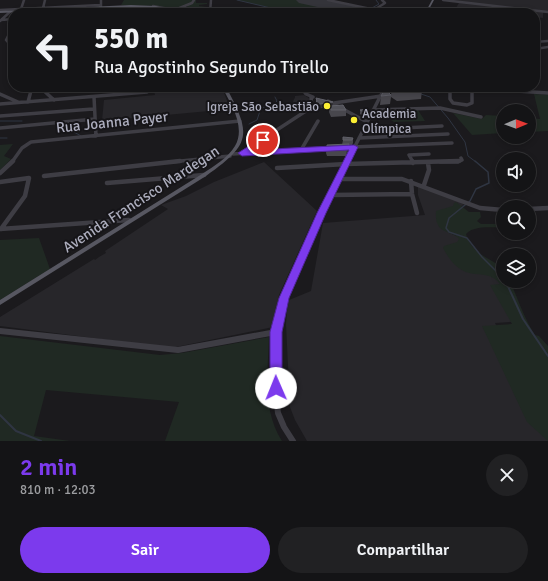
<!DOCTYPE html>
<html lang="pt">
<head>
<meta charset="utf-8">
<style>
	:root { --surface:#141416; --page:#212123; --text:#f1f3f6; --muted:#9d9ea1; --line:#333335; --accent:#7c3aed }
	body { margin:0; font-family:Signika,sans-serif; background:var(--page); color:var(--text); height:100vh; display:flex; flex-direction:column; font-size:15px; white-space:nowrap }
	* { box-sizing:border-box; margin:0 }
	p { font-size:13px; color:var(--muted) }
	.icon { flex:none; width:22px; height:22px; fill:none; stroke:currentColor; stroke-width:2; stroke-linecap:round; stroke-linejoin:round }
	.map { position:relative; height:441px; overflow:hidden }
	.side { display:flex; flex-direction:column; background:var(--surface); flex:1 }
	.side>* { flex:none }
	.banner { position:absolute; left:8px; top:8px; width:532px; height:84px; border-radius:16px; box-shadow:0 2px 6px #0003,0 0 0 1px var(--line); background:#141416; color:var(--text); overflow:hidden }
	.needle { width:26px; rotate:89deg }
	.controls { position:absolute; left:496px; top:104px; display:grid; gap:8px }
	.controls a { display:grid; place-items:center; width:40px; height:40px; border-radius:50%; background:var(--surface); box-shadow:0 2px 6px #0003,0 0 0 1px var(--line); font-size:20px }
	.pin { position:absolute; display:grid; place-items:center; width:34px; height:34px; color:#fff; margin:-17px; border:2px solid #fff; border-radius:50%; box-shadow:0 1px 4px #0007 }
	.me { position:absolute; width:44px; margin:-22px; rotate:359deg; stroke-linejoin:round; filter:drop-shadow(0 0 3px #0008) }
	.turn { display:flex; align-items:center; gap:14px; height:84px; padding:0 20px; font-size:18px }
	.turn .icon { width:52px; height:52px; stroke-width:2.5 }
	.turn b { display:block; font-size:28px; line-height:34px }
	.round { display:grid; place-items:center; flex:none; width:42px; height:42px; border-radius:21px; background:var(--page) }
	.summary { display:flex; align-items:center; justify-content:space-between; height:68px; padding:0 20px }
	h1 { font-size:24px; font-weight:600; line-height:30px; color:var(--accent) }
	.cta { display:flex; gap:8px; margin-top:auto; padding:8px 20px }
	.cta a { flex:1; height:46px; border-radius:24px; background:var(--accent); color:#fff; font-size:16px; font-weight:600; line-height:46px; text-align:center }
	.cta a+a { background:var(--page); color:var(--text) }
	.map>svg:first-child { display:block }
	.built { fill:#27262a }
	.green { fill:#202923 }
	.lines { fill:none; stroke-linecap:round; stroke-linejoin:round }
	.stream-far2 { stroke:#2f3542; stroke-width:1 }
	.stream-far1 { stroke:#2f3542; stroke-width:1.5 }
	.stream { stroke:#2f3542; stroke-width:2 }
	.runway { fill:#34343a; fill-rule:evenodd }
	.minor-far3 { stroke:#3e3d44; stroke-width:2.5 }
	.minor-far2 { stroke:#3e3d44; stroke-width:3.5 }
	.minor-far1 { stroke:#3e3d44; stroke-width:4.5 }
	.minor { stroke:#3e3d44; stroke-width:6 }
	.major { fill:#575761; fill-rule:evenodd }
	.wall { fill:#48474d }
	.shaded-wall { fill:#313035 }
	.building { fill:#525259; stroke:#606069 }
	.route { fill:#7c3aed; stroke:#51269a }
	.poi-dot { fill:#fcef33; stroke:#161518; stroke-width:1.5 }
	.labels { text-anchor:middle; stroke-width:4; stroke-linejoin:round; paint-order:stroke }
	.far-poi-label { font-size:13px; fill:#acadbd; stroke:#161518; text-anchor:end }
	.street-label { font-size:15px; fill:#acadbd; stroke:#161518 }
</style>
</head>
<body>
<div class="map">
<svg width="548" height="441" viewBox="0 0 548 441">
	<rect width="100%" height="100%" fill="#1b1a1d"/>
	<path class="built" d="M 237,0 L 326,0 L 367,9 L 357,13 L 291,13 Z
		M 451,0 L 548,0 L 548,11 L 543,11 L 543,18 L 535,17 L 535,13 L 499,13 L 456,8 L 460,1 Z
		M 153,87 L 222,87 L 230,109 L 102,121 L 104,100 L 155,95 Z
		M 304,95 L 310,99 L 311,106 L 307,108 L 292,105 L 294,99 L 295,98 L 295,96 Z
		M 264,162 L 317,211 L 279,295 L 273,327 L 171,348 L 0,326 L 0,317 L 94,259 L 95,260 L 99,257 L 106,253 L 105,251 L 168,209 L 161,205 L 186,196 L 214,182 Z
		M 418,185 L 454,198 L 464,205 L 450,211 L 448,232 L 467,241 L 478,252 L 487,263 L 524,321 L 495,323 L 548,434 L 548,441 L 307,441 L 295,420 L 290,407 L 286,324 L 287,311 L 289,300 L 311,291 L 323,223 L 425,215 L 418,195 Z"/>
	<path class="green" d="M 124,0 L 210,0 L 196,0 L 196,3 L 207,3 L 207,4 L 199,5 L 199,6 L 207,7 L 193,9 L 186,6 L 177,9 L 158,6 L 121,5 Z
		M 237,0 L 296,0 L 354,13 L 361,10 L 360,8 L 342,6 L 313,0 L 326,0 L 388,13 L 291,13 Z
		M 534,94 L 548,95 L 548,131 L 529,132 L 529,118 L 540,119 Z
		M 418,110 L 425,121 L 394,122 L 391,120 L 387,111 Z
		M 453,113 L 482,119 L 486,115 L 503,116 L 503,133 L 472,135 Z
		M 13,144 L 4,156 L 11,159 L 0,170 L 0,145 Z
		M 456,202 L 469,212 L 480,212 L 481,217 L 477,221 L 481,224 L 498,224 L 503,227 C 492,228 474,225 466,234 C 470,251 487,258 501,266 L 503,269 L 503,281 L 510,281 C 518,299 524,318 535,335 L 539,336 L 548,346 L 548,441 L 527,422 L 482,326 L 512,324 L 490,285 L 500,284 C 493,275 486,275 475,274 C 459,273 450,261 443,248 L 444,246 L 457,242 L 459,239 C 452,229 434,236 436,211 L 453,206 L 454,203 Z
		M 39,238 L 50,269 L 0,300 L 0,240 Z
		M 0,336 L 160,355 L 182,353 L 269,337 C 268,373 262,410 282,441 L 165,441 L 179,402 L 46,390 L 34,436 L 70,441 L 0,441 Z"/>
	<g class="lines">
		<path class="stream-far2" d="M 237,0 L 292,13
			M 363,13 L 379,4 L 376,0
			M 360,87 L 392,90
			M 320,89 L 349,87
			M 421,94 L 430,97 L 448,118 L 465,142 L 468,156 L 476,162
			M 0,121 L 22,121
			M 60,124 L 81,136
			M 249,124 L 257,120 L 261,108 L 273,105 L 277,101 L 275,97
			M 0,138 L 7,138"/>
		<path class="stream-far1" d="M 475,161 L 488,172 L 489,183 L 476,189 L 470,201 L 449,218 L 446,228 L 449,232 L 467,238 L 482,257 L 503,278
			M 505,281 L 506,283"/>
		<path class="stream" d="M 506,282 L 523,319 L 548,356
			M 0,415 L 16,431 L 41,441"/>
		<path class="runway" d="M 296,0 L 327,0 L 359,7 L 361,10 L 359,13 L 345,13 L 299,3 Z"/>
		<path class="minor-far3" d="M 328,0 L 390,13
			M 443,0 L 548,12
			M 153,6 L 190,13
			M 43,8 L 45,0
			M 21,9 L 24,0
			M 177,9 L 192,3 L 194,0
			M 0,10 L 100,5
			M 374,10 L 385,3 L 382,0
			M 95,13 L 101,7 L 101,0
			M 210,13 L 211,0
			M 1,20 L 13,19
			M 0,21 L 12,10
			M 13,26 L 6,40 L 13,48
			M 535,42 L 548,41
			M 535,49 L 548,47"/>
		<path class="minor-far2" d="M 43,87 L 43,90 L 54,100
			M 67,87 L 68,91 L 102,87
			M 301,87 L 306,94 L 313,97
			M 450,87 L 450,99 L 453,103 L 467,105 L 472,103 L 472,88
			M 452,87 L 548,93
			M 226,90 L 250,87
			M 0,94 L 18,102
			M 94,97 L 96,136
			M 328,101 L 367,122
			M 28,102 L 32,87
			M 334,103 L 381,96
			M 0,104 L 147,92
			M 373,110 L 440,108 L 481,117
			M 0,116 L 93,109
			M 0,128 L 95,119
			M 363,130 L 442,126
			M 359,138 L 448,134
			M 352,147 L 452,143
			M 301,150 L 318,121
			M 243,152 L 312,107 L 311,97
			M 233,154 L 331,148
			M 12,162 L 22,148 L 31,142 L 240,121
			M 171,162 L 230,156
			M 347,162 L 385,87
			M 413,162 L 409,155 L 429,154
			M 440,162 L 458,162 L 462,160 L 461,158"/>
		<path class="minor-far1" d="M 412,161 L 413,163
			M 277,168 L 346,164 L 459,161
			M 0,173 L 13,161
			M 44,176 L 180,161
			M 339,179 L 402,179 L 480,208 L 503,210
			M 411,181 L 412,194 L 417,213
			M 0,182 L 29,178 L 25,196 L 1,229
			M 107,183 L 204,175
			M 424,185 L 429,170 L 428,163
			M 331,195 L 412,194
			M 529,209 L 548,208
			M 0,229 L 129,220
			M 291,283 L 323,210 L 348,161"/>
		<path class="minor" d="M 291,282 L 284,298 L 276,332 L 276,397 L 278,413 L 284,427 L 293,441
			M 0,331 L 178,350 L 276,332"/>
		<path class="major" d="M 432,0 L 434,0 L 427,13 L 425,13 Z
			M 131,5 L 156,6 L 180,13 L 176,13 L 156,8 L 131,7 L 0,13 L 0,11 Z
			M 222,87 L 226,87 C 252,135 251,144 206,176 L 0,305 L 0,300 L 202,174 C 214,166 228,158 235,146 C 246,127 231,104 222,87 Z"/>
	</g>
	<path class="wall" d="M 392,88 L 417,88 L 422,90 L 421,99 L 397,101 L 391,97 L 390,104 L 380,105 L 381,96 L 391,95 Z
		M 316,98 L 333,102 L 333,105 L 346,110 L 346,116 L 331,117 L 329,112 L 330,107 L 314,109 L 316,103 Z
		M 367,109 L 366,117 L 365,117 L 360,114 L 360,110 Z
		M 353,138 L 353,143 L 352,145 L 349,145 L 349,151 L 346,156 L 327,156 L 326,153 L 327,145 L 342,145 L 343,140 Z"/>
	<path class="shaded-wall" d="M 333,102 L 333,106 L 314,109 L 314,105 Z
		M 367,112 L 366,117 L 365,117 L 366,113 Z
		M 349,144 L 349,151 L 346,156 L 347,149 Z"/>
	<path class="building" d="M 392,87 L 417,87 L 416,88 L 422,90 L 398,92 L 392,88 Z
		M 385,89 L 391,95 L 381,96 Z
		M 316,98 L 333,102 L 314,105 L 317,101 Z
		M 343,105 L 346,110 L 331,110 L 330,106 Z
		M 367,109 L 367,112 L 366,113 L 360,110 Z
		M 343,137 L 353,138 L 352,140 L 343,140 Z
		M 349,144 L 347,149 L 327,149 L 327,145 Z"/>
	<path class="route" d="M 263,137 L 267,140 L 265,141 L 251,150 L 354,145 L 358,147 L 326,213 L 289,298 L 282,332 L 282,388 L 280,391 L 276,393 L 272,391 L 270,388 L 270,332 L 279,298 L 317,213 L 349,150 L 242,156 L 238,153 Z"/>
	<g class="poi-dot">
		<circle cx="327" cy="106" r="4"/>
		<circle cx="354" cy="120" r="4"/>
	</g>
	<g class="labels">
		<g class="far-poi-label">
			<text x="319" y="111">Igreja São Sebastião</text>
			<text x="362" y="118" text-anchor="start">Academia<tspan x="362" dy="15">Olímpica</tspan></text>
		</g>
		<g class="street-label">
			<text transform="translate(112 122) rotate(-6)" y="5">Rua Joanna Payer</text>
			<text transform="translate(141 199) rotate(-33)" y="5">Avenida Francisco Mardegan</text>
		</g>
	</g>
</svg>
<div class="controls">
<a><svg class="needle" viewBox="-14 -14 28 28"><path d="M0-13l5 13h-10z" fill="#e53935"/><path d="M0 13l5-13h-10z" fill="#9d9ea1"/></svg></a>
<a><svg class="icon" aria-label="sound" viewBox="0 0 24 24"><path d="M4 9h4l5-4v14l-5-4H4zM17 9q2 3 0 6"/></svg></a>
<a><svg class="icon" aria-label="search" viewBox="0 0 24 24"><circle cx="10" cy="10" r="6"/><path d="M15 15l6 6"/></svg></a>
<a><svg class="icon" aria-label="layers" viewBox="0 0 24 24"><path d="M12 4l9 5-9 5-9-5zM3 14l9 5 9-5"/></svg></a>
</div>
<div class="pin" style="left:263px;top:140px;background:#d93025"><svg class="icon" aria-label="arrive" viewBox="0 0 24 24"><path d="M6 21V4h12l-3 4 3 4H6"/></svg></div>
<svg class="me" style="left:276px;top:388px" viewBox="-20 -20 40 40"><circle r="19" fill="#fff"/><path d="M0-13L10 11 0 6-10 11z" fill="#7c3aed"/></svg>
<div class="banner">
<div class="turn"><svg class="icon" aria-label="left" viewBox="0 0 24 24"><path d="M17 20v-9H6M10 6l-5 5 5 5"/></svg><div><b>550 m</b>Rua Agostinho Segundo Tirello</div></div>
</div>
</div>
<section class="side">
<div class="summary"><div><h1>2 min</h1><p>810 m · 12:03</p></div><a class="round"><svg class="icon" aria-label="close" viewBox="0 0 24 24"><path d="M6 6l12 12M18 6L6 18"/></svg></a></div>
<div class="cta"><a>Sair</a><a>Compartilhar</a></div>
</section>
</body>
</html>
